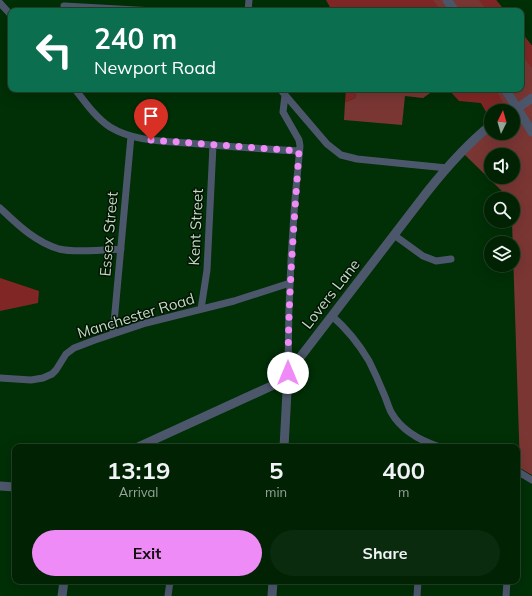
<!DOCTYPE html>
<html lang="en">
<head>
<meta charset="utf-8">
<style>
	:root { --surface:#012304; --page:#0b2b0e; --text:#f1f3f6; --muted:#96a49a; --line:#234026; --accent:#ef8bf6 }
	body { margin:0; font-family:Mulish,sans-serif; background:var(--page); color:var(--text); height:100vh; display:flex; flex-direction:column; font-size:15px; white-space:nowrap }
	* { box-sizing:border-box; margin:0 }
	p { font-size:13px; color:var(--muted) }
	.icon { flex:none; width:22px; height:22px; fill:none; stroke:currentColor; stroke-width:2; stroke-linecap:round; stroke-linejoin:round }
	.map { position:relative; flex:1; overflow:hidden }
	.sheet { position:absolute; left:12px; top:444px; width:508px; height:140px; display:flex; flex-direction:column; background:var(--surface); border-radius:8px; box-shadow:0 4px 16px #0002,0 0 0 1px var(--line) }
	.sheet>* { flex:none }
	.guide { position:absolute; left:8px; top:8px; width:516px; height:84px; border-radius:8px; box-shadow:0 4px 16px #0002,0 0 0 1px var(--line); background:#0b6e4f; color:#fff; overflow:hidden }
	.needle { width:26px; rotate:5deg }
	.tools { position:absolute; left:484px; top:104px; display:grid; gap:8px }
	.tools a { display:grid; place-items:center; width:36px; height:36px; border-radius:50%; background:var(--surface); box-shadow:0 4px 16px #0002,0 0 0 1px var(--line); font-size:20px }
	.pin { position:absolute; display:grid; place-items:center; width:34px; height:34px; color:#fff; margin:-41px -17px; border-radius:50% 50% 50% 0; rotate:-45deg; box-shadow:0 0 4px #0007 }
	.pin .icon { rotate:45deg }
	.me { position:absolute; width:44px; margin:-22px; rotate:0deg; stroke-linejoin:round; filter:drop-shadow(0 0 3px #0008) }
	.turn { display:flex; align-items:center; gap:14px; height:84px; padding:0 20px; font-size:18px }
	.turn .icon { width:52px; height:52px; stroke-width:2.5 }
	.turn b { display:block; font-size:28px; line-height:34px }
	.eta { display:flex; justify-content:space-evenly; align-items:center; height:68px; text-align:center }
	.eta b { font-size:24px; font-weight:700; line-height:28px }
	.primary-button { display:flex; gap:8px; margin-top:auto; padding:8px 20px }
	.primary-button a { flex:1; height:46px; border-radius:24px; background:var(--accent); color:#111; font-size:16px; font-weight:700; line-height:46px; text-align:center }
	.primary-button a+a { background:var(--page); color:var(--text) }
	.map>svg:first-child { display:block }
	.green { fill:#7a3633; fill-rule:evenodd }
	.forest { fill:#802726 }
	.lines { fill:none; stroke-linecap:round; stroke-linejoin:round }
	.minor { stroke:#4d576c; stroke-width:7 }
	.tertiary { stroke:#4d576c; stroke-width:9 }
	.route { stroke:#ef8bf6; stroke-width:7; stroke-dasharray:0 12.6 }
	.labels { text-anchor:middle; stroke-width:3; stroke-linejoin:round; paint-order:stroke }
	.street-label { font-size:15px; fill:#c4dbc3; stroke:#031304 }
</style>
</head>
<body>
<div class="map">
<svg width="532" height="596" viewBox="0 0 532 596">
	<rect width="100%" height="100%" fill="#012f06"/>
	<path class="green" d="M 367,0 L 496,0 L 505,11 L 379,11 Z
		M 521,32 L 532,46 L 532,475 L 520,468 L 512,221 L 513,199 L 510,199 L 464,154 L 491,128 L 491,133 L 513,133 L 513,111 L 491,111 L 491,119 L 481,103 L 465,89 L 521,89 ZM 491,155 L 513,155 L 513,177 L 491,177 Z
		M 357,89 L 436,89 L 423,98 L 405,96 L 402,125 L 344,120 L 345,102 L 355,98 Z"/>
	<path class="forest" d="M 326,0 L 433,0 L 441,11 L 332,11 Z
		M 479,0 L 496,0 L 505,11 L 487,11 Z
		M 521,32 L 532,46 L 532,68 L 521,54 Z
		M 346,89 L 357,89 L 355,98 L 345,102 Z
		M 448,89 L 495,89 L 506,107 L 498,111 L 491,111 L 491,115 L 489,117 L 481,103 L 459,101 Z
		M 0,278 L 39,291 L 38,303 L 0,311 Z"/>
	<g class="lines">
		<path class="minor" d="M 0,3 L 11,15
			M 64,6 L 154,11
			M 248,11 L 249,0
			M 75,89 C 85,102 96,118 110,127 C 133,141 161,141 187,143 C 224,146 262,149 299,151
			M 280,89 L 327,144 L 341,155 L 357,159 L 447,168
			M 285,95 L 283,112 L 299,140 L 300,146 C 292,221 288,297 288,373
			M 0,208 C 17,224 35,242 59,249 C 74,253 105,250 121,249
			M 394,235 L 423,256 L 436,261 L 451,259
			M 201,309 L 207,270 L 213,145
			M 332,316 C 347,329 359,344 369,361 C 374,371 379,382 383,392 C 386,398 388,406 391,412 C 401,430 421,441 440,447
			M 113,334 L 131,136
			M 0,378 L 31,380 L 43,378 L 52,374 L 56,370 L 66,354 L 74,348 L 95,340 L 146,323 L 234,301 L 290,283
			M 517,471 L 532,480
			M 168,596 L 170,581
			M 417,596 L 418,581
			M 506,596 L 507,581"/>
		<path class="tertiary" d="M 447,0 L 455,11
			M 505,89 L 532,132
			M 513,111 L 532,98
			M 138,447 L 278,383 L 285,377 L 427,192 C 446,168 467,144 491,125
			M 284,447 L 288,373
			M 0,486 L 15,487
			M 62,596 L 64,581
			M 272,596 L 273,581"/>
	</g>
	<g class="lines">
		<path class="route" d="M 151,140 L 299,151 C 294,225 288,299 288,373"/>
	</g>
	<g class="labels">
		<g class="street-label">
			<text transform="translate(196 227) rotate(-87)" y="5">Kent Street</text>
			<text transform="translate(109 234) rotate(-85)" y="5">Essex Street</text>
			<text transform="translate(331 294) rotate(-52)" y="5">Lovers Lane</text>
			<text transform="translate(136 316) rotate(-17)" y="5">Manchester Road</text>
		</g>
	</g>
</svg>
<div class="tools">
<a><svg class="needle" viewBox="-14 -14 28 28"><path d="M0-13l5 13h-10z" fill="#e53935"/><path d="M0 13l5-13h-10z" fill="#96a49a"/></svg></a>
<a><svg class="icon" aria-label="sound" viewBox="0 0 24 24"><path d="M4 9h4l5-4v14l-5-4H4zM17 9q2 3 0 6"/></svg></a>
<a><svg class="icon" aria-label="search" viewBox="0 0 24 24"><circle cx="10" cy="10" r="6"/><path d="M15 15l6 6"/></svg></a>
<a><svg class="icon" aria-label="layers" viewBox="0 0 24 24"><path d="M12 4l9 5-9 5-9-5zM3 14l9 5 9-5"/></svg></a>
</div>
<div class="pin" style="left:151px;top:140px;background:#d93025"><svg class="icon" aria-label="arrive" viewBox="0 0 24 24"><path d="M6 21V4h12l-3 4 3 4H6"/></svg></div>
<svg class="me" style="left:288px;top:373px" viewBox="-20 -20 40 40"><circle r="19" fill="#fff"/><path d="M0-13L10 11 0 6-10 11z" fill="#ef8bf6"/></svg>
<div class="guide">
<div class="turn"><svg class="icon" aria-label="left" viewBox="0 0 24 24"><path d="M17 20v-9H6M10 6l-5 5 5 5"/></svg><div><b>240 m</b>Newport Road</div></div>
</div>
<section class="sheet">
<div class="eta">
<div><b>13:19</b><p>Arrival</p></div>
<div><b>5</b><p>min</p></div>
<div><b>400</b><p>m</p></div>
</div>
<div class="primary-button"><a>Exit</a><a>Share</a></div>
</section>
</div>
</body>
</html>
